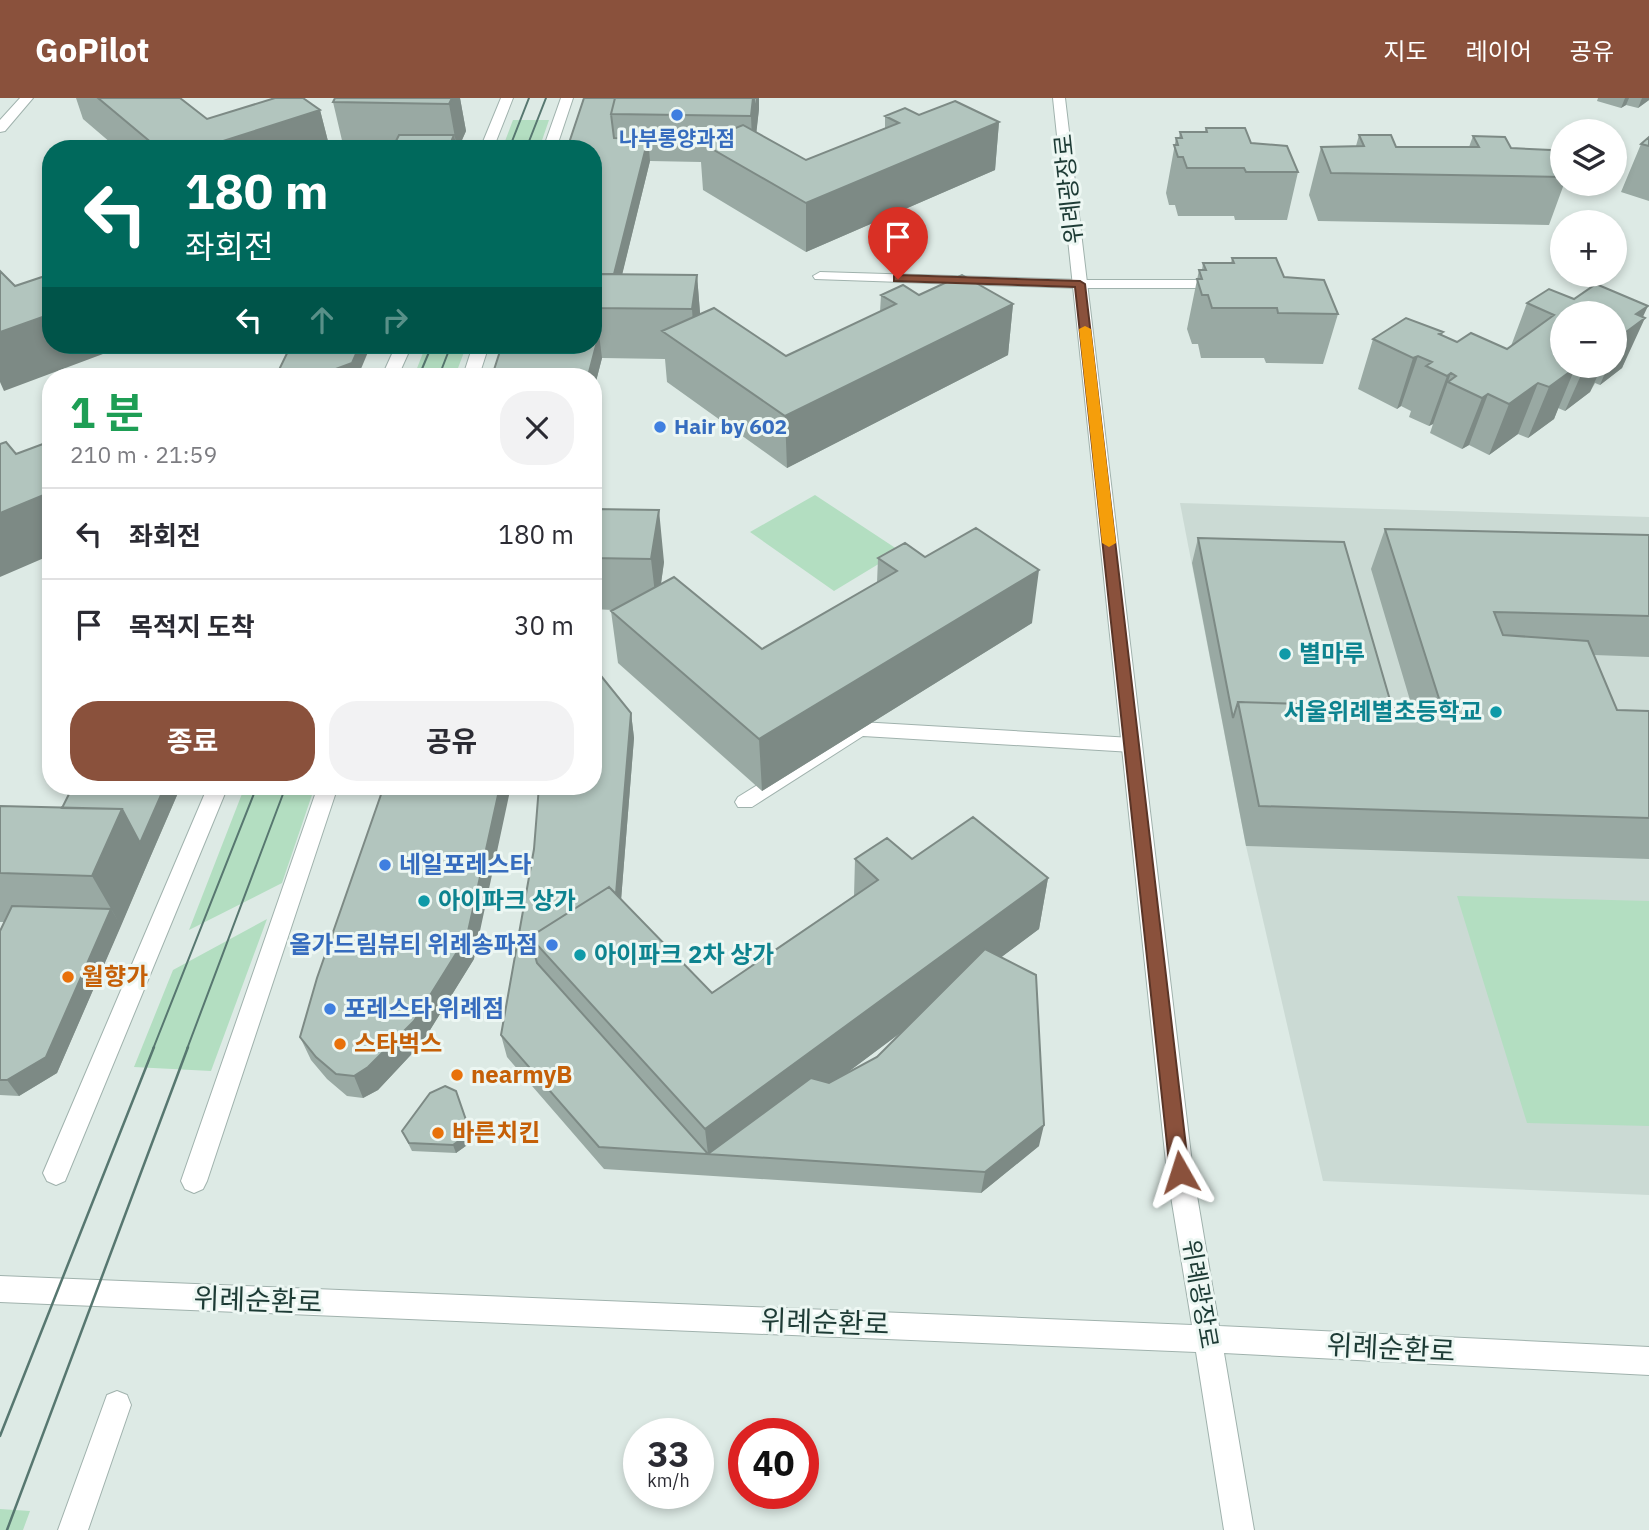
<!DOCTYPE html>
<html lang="ko">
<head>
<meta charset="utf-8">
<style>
	:root { --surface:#fff; --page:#f2f2f3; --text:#2b2b33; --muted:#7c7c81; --line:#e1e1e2; --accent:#8a513c }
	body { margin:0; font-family:"IBM Plex Sans","Noto Sans KR",sans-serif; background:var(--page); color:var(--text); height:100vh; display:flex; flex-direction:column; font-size:26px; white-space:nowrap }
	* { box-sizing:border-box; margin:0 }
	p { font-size:23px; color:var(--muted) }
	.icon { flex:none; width:38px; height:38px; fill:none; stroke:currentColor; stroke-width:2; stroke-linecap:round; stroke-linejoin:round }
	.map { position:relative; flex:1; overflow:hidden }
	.drawer { position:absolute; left:42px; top:270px; width:560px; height:427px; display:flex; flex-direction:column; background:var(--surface); border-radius:28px; box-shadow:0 4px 10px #0003 }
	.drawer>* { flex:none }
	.guide { position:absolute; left:42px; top:42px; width:560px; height:214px; border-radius:28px; box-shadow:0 4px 10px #0003; background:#00695c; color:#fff; overflow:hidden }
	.fabs { position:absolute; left:1550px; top:21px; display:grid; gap:14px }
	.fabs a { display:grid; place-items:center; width:77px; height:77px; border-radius:50%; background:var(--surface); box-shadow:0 4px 10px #0003; font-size:35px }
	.speed { position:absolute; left:623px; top:1320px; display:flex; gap:14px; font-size:35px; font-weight:700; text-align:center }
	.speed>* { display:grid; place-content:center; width:91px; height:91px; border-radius:50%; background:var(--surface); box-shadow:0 4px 10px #0003; line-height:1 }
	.speed small { font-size:18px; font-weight:400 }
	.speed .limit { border:10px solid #d22; background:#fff; color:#111 }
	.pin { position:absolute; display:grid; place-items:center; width:60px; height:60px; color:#fff; margin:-72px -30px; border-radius:50% 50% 50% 0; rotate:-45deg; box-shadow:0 0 7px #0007 }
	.pin .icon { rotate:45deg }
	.me { position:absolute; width:77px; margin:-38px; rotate:354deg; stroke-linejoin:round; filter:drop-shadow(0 0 5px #0008) }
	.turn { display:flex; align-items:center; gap:24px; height:147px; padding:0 28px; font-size:32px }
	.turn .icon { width:91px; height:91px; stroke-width:2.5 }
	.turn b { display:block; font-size:49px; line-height:60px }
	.lanes { display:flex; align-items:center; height:66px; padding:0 28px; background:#0003; justify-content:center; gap:35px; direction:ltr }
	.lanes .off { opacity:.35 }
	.round { display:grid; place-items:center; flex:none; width:74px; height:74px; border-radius:28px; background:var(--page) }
	.summary { display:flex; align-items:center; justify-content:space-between; height:119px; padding:0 28px }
	h1 { font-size:42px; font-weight:700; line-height:52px; color:#1e9e55 }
	.primary-button { display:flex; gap:14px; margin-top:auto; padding:14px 28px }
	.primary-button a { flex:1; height:80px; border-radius:28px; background:var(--accent); color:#fff; font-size:28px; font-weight:700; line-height:80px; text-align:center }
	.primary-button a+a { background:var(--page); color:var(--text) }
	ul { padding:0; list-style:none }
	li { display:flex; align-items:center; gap:21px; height:91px; padding:0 28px; border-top:2px solid var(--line) }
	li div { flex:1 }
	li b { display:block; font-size:26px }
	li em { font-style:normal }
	header { display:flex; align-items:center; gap:42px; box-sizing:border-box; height:98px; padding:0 35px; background:var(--accent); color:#fff }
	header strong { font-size:33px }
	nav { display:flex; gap:38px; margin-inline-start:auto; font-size:24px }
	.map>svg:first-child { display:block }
	.built { fill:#cbdad4 }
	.green { fill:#b3dec1 }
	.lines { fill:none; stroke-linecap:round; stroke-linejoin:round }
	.service-casing { stroke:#a0b2ad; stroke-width:2 }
	.pedestrian-casing { stroke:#a0b2ad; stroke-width:2 }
	.tertiary-casing { stroke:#a0b2ad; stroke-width:2 }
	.service { fill:#fff; fill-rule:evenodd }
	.pedestrian { fill:#fff; fill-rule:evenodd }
	.tertiary { fill:#fff; fill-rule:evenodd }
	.tram-far1 { stroke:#577770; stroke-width:2 }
	.tram { stroke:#577770; stroke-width:2.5 }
	.wall { fill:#99a9a3; fill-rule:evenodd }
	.shaded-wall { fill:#7d8a85 }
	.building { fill:#b2c5be; stroke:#7d8a85; stroke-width:2 }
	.route { fill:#8a513c; stroke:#5a3527; stroke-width:2 }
	.slow { fill:#f59e0b }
	.shop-dot { fill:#3f7fe0; stroke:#edf7f3; stroke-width:2.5 }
	.culture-dot { fill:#0f9aa8; stroke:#edf7f3; stroke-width:2.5 }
	.food-dot { fill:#e8710a; stroke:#edf7f3; stroke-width:2.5 }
	.labels { text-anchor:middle; stroke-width:6; stroke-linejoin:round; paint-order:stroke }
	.far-shop-label { font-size:21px; font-weight:bold; fill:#366cbe; stroke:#edf7f3 }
	.street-label { font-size:24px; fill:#1d3b35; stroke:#edf7f3 }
	.culture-label { font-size:24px; font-weight:bold; fill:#0d838f; stroke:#edf7f3; text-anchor:start }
	.shop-label { font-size:24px; font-weight:bold; fill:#366cbe; stroke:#edf7f3; text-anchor:start }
	.food-label { font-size:24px; font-weight:bold; fill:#c56008; stroke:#edf7f3; text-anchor:start }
	.near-street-label { font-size:28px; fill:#1d3b35; stroke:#edf7f3 }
</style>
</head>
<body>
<header>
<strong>GoPilot</strong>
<nav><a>지도</a><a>레이어</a><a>공유</a></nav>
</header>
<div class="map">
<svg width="1649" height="1432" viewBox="0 0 1649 1432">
	<rect width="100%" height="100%" fill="#ddeae5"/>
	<path class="built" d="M 1180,405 L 1649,419 L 1649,1097 L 1323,1083 L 1246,748 Z"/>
	<path class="green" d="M 513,22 L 549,22 L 539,51 L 502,51 Z
		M 426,247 L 463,247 L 466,249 L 455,278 L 414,278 Z
		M 815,397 L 900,453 L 834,493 L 750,434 Z
		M 245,688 L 315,688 L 282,785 L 189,832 Z
		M 1457,798 L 1649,803 L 1649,1028 L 1527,1025 Z
		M 267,821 L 211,973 L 134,969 L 173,872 Z
		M 0,1411 L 30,1413 L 23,1432 L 0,1432 Z"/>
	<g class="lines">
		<g class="service-casing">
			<path id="service" d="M 820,174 L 1080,182 L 1223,182 L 1230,186 L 1223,190 L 1080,190 L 815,181 L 813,178 Z
				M 860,624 L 1132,640 L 1139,642 L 1141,647 L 1139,652 L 1132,654 L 863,638 L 752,709 L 738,709 L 735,704 L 738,699 Z"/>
		</g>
		<g class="pedestrian-casing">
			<path id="pedestrian" d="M 501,0 L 513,0 L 493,51 L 480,51 Z
				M 561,0 L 573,0 L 556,51 L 543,51 Z
				M 396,247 L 412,247 L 398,278 L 382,278 Z
				M 473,247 L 489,247 L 479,278 L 463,278 Z
				M 208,688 L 228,688 L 65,1083 L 56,1087 L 47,1083 L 43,1075 Z
				M 318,688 L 338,688 L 207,1083 L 203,1091 L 194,1095 L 185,1091 L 181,1083 Z
				M 117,1293 L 127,1297 L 131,1307 L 88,1432 L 58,1432 L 107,1297 Z"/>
		</g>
		<g class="tertiary-casing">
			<path id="tertiary" d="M 20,0 L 33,0 L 5,33 L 0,34 L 0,22 Z
				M 1053,0 L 1065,0 L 1193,1074 L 1219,1228 L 1649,1249 L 1649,1277 L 1224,1255 L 1254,1432 L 1224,1432 L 1196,1254 L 0,1204 L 0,1178 L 1192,1227 L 1167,1074 Z"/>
		</g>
		<use href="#service" class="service"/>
		<use href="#pedestrian" class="pedestrian"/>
		<use href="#tertiary" class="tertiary"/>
		<path class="tram-far1" d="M 509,51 L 529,0
			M 526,51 L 546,0
			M 419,278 L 432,247
			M 439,278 L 451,247
			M 153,951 L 257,688
			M 187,951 L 286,688"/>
		<path class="tram" d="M 0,1338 L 154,949
			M 7,1432 L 188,949"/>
	</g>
	<path class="wall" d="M 76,0 L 181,0 L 182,2 L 207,21 L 320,12 L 330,51 L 118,51 L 83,21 Z
		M 335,0 L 460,0 L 466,33 L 458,51 L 344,51 L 333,4 Z
		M 584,0 L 759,11 L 756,35 L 806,62 L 885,30 L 885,18 L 919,17 L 999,24 L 995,72 L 806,154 L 703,92 L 701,64 L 650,63 L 622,176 L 697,177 L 700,216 L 786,258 L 880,214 L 881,197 L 919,197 L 1013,206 L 1008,257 L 787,370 L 667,284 L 665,261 L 602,260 L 593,295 L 593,51 Z
		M 1597,0 L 1649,0 L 1649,2 L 1638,10 L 1626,7 L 1621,10 L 1597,3 L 1598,0 Z
		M 1206,30 L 1251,45 L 1298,74 L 1287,122 L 1235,122 L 1234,118 L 1178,118 L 1175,107 L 1169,107 L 1166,95 L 1176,40 L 1179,40 L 1180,34 L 1205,34 Z
		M 1359,37 L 1396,49 L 1469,49 L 1473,38 L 1511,50 L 1563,72 L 1563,86 L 1564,86 L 1549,127 L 1318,123 L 1309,97 L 1321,49 L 1356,48 Z
		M 1649,39 L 1649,103 L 1621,94 L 1641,46 Z
		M 1232,160 L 1284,179 L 1338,216 L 1323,266 L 1266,265 L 1264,260 L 1201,260 L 1198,246 L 1192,246 L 1187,231 L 1199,172 L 1202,172 L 1203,165 L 1231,165 Z
		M 1574,201 L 1642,219 L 1622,270 L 1600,287 L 1595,285 L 1590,294 L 1565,313 L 1558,310 L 1554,321 L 1528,340 L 1518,336 L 1489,357 L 1469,347 L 1462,351 L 1430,335 L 1433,326 L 1429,328 L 1409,319 L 1411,313 L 1401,308 L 1397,311 L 1358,291 L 1373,241 L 1443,234 L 1442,237 L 1457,244 L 1507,251 L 1511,248 L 1527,205 ZM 1615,215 L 1615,268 L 1563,268 Z
		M 593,411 L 664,464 L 661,486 L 762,551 L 877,485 L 878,460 L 925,459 L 1032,525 L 762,693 L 618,565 L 611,513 L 612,512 L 593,511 Z
		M 1385,431 L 1649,437 L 1649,559 L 1594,557 L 1617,612 L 1649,613 L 1649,761 L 1246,748 L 1192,465 L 1198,440 L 1392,609 L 1412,609 L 1371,471 Z
		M 631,615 L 634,640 L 621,802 L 712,895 L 854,798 L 855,761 L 912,761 L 1048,780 L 1039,831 L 1001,859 L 1039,1048 L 981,1095 L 604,1071 L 507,959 L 501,937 L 534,751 ZM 903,933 L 877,959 L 844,977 Z
		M 73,688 L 181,688 L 57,975 L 19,998 L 0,997 L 0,833 L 4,824 L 0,824 L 0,708 L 62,710 Z
		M 474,861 L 422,945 L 378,992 L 363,1000 L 347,998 L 327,981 L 311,962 L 300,939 Z
		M 469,1029 L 470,1045 L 456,1055 L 412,1053 L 402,1033 Z"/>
	<path class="shaded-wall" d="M 452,0 L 460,0 L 466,33 L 458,51 L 457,51 L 449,6 Z
		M 753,0 L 759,0 L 759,11 L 753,65 L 751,18 Z
		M 1625,0 L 1629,0 L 1626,7 L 1621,10 Z
		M 1642,0 L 1649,0 L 1649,2 L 1638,10 Z
		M 320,12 L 330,51 L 198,51 Z
		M 999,24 L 995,72 L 806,154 L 806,105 Z
		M 454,37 L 457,51 L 448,51 Z
		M 648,41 L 650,63 L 614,210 L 608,202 Z
		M 697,177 L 701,227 L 695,256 L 692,211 Z
		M 1013,206 L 1008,257 L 787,370 L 785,318 Z
		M 1648,208 L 1641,223 L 1645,220 L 1622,270 L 1600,287 L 1608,268 L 1615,268 L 1615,252 L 1622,237 L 1636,216 Z
		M 51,216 L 51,247 L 127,247 L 4,293 L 0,284 L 0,234 Z
		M 599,236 L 602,260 L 593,295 L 593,278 L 588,278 Z
		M 360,247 L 371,247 L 358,278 L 317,278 Z
		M 1418,258 L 1401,308 L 1397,311 L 1413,260 Z
		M 1566,268 L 1574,268 L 1572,273 L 1575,270 L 1554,321 L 1528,340 L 1549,289 Z
		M 1585,268 L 1602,268 L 1590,294 L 1565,313 Z
		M 1451,275 L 1433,326 L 1429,328 L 1447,278 Z
		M 1538,285 L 1518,336 L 1489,357 L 1509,306 Z
		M 1488,296 L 1469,347 L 1462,351 L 1482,300 Z
		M 51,394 L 51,457 L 0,479 L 0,415 Z
		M 659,412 L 664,464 L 657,513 L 651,461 Z
		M 1039,472 L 1032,525 L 762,693 L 759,641 Z
		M 631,615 L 634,640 L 618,840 L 563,875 Z
		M 165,688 L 181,688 L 149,762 L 140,745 Z
		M 500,688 L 511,688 L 474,861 L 422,945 L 378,992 L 363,1000 L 354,978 Z
		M 122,711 L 149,762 L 121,828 L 92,778 Z
		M 1048,780 L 1039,831 L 736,1058 L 708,1056 L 705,1031 Z
		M 111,811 L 121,828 L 57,975 L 19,998 L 7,982 Z
		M 466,1022 L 469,1029 L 470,1045 L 456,1055 L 453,1047 Z
		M 1044,1027 L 1039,1048 L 981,1095 L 985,1074 Z"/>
	<path class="building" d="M 98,0 L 180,0 L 207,21 L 275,0 L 303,0 L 320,12 L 198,51 L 159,51 Z
		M 335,0 L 452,0 L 449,6 L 333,4 Z
		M 584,0 L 615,0 L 611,16 L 614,40 L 648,41 L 614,176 L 593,176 L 593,51 L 567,51 Z
		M 615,0 L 753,0 L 751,18 L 611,16 Z
		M 754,0 L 757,0 L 755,17 Z
		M 955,3 L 999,24 L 806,105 L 700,44 L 743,27 L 806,62 L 899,25 L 885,18 L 905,10 L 919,17 Z
		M 1206,30 L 1245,30 L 1251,45 L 1287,48 L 1298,74 L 1246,74 L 1244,70 L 1187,70 L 1183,59 L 1178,59 L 1174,47 L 1178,47 L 1176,40 L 1182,40 L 1180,34 L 1207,34 Z
		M 399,37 L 454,37 L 448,51 L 392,51 Z
		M 1359,37 L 1391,37 L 1396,49 L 1479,49 L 1473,38 L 1505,39 L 1511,50 L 1551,52 L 1563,72 L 1563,79 L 1331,75 L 1321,49 L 1364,48 Z
		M 1649,39 L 1649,48 L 1641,46 Z
		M 1232,160 L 1276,160 L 1284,179 L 1324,182 L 1338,216 L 1278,215 L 1277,210 L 1212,210 L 1208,197 L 1202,197 L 1197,181 L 1202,181 L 1199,172 L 1206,172 L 1203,165 L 1234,165 Z
		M 0,173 L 15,188 L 51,176 L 51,216 L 0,234 Z
		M 593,176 L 697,177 L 692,211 L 593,210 Z
		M 962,177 L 1013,206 L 785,318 L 662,233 L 714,210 L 786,258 L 896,206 L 881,197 L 903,187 L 919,197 Z
		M 1596,186 L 1648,208 L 1636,216 L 1645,220 L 1622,237 L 1616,234 L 1615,235 L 1615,215 L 1563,215 L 1563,268 L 1570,268 L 1575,270 L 1549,289 L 1538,285 L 1509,306 L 1488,296 L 1482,300 L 1448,284 L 1456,278 L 1451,275 L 1447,278 L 1426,268 L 1432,264 L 1418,258 L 1413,260 L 1373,241 L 1406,220 L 1443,234 L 1439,236 L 1457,244 L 1471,235 L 1507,251 L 1554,217 L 1527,205 L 1549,191 L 1574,201 Z
		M 593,236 L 599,236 L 588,278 L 492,278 L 502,247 L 593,247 Z
		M 291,247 L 360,247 L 352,265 L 317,278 L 276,278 Z
		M 51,343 L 51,394 L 0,415 L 0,346 L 6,344 L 16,356 Z
		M 593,411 L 659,412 L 651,461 L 593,460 Z
		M 976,430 L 1039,472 L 759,641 L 611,513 L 674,479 L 762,551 L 897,473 L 878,460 L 905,445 L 925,459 Z
		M 1385,431 L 1649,437 L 1649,518 L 1494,514 L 1503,537 L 1588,543 L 1617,612 L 1649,613 L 1649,720 L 1259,708 L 1238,604 L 1442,610 Z
		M 1198,440 L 1344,444 L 1392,609 L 1238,604 L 1233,620 Z
		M 593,568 L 631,615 L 616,796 L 609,789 L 530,839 L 537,865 L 708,1056 L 811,980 L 829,985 L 877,959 L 985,851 L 1036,877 L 1044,1027 L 985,1074 L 599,1049 L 501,937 L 534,751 L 539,688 L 593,688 Z
		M 73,688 L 165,688 L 140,745 L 122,711 L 62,710 Z
		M 384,688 L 500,688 L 467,838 L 414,923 L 368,969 L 354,978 L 336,976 L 316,959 L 300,939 L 317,880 Z
		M 0,708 L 122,711 L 92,778 L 0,775 Z
		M 973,719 L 1048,780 L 705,1031 L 530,839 L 609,789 L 712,895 L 878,782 L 855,761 L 887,740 L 912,761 Z
		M 12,808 L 111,811 L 46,959 L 7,982 L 0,982 L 0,833 Z
		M 445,988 L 456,993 L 466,1022 L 467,1037 L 453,1047 L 409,1045 L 402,1033 L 430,995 Z"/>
	<path class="route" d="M 898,177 L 1080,183 L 1085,186 L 1189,1074 L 1186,1080 L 1180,1083 L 1173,1080 L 1170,1074 L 1075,189 L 894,183 L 894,178 Z"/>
	<path class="slow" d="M 1085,228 L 1091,231 L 1116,445 L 1109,449 L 1102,445 L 1079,231 Z"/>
	<g class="shop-dot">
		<circle cx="677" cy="17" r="7"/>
		<circle cx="660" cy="329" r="7"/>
		<circle cx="385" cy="767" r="7"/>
		<circle cx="552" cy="847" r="7"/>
		<circle cx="330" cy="911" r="7"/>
	</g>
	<g class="culture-dot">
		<circle cx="1285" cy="556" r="7"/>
		<circle cx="1496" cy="614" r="7"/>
		<circle cx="424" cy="803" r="7"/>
		<circle cx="580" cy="857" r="7"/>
	</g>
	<g class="food-dot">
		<circle cx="68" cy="879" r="7"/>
		<circle cx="340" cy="946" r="7"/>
		<circle cx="457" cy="977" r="7"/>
		<circle cx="438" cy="1035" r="7"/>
	</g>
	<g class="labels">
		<g class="far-shop-label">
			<text x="677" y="48">나부롱양과점</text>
			<text x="674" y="336" text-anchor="start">Hair by 602</text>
		</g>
		<g class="street-label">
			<text transform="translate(1069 91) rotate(-96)" y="8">위례광장로</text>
			<text transform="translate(1200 1196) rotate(80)" y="8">위례광장로</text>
		</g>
		<g class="culture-label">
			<text x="1299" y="564">별마루</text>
			<text x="1482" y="622" text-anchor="end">서울위례별초등학교</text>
			<text x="438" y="811">아이파크 상가</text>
			<text x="594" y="865">아이파크 2차 상가</text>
		</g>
		<g class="shop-label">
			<text x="399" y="775">네일포레스타</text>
			<text x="538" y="855" text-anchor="end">올가드림뷰티 위례송파점</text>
			<text x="344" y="919">포레스타 위례점</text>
		</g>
		<g class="food-label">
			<text x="82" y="887">월향가</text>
			<text x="354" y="954">스타벅스</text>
			<text x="471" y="985">nearmyB</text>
			<text x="452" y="1043">바른치킨</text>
		</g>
		<g class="near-street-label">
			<text transform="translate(258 1202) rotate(2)" y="10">위례순환로</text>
			<text transform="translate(825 1224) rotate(2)" y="10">위례순환로</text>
			<text transform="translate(1391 1250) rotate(3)" y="10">위례순환로</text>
		</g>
	</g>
</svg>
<div class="fabs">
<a><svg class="icon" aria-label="layers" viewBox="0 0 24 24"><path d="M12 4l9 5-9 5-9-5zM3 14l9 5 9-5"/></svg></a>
<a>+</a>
<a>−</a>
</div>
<div class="speed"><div>33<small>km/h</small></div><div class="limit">40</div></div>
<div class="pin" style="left:898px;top:181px;background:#d93025"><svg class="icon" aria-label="arrive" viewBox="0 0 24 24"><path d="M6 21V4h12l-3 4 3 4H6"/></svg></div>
<svg class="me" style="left:1180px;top:1074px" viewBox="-20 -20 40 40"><path d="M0-17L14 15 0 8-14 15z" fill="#8a513c" stroke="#fff" stroke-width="4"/></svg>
<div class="guide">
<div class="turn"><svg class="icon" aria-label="left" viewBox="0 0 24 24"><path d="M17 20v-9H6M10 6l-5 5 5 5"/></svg><div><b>180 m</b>좌회전</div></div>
<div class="lanes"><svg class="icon" aria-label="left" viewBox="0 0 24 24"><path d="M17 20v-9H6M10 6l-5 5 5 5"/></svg><svg class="icon off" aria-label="ahead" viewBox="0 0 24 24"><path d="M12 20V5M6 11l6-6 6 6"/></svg><svg class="icon off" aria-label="right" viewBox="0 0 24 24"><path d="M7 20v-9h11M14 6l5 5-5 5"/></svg></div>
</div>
<section class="drawer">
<div class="summary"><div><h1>1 분</h1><p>210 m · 21:59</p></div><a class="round"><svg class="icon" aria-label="close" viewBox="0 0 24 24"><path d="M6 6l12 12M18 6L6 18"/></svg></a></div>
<ul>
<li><svg class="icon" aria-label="left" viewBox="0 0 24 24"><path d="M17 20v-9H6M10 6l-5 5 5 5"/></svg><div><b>좌회전</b></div><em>180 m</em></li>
<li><svg class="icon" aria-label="arrive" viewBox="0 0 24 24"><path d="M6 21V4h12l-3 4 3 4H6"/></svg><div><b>목적지 도착</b></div><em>30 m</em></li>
</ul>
<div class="primary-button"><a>종료</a><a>공유</a></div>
</section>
</div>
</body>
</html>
